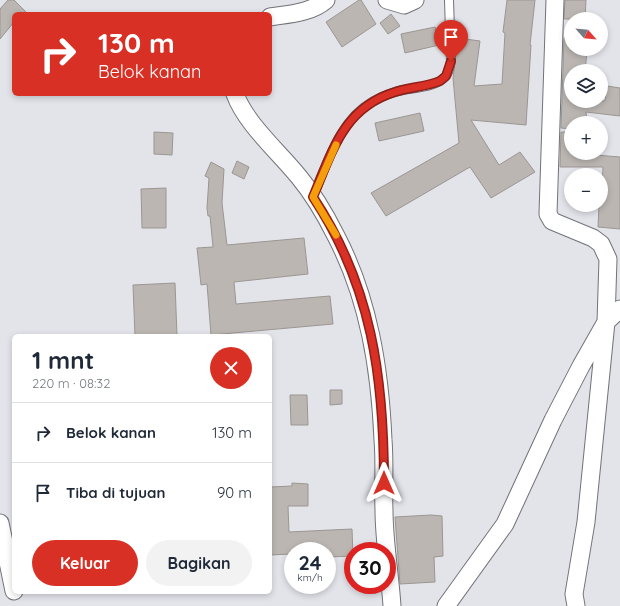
<!DOCTYPE html>
<html lang="id">
<head>
<meta charset="utf-8">
<style>
	:root { --surface:#fff; --page:#f2f2f3; --text:#1f2937; --muted:#747a83; --line:#e0e1e3; --accent:#d93025 }
	body { margin:0; font-family:Quicksand,sans-serif; background:var(--page); color:var(--text); height:100vh; display:flex; flex-direction:column; font-size:15px; white-space:nowrap }
	* { box-sizing:border-box; margin:0 }
	p { font-size:13px; color:var(--muted) }
	.icon { flex:none; width:22px; height:22px; fill:none; stroke:currentColor; stroke-width:2; stroke-linecap:round; stroke-linejoin:round }
	.map { position:relative; flex:1; overflow:hidden }
	.panel { position:absolute; left:12px; top:334px; width:260px; height:260px; display:flex; flex-direction:column; background:var(--surface); border-radius:6px; box-shadow:0 2px 6px #0003 }
	.panel>* { flex:none }
	.top-card { position:absolute; left:12px; top:12px; width:260px; height:84px; border-radius:6px; box-shadow:0 2px 6px #0003; background:#d93025; color:#fff; overflow:hidden }
	.needle { width:26px; rotate:117deg }
	.tools { position:absolute; left:564px; top:12px; display:grid; gap:8px }
	.tools a { display:grid; place-items:center; width:44px; height:44px; border-radius:50%; background:var(--surface); box-shadow:0 2px 6px #0003; font-size:20px }
	.speed { position:absolute; left:284px; top:542px; display:flex; gap:8px; font-size:20px; font-weight:700; text-align:center }
	.speed>* { display:grid; place-content:center; width:52px; height:52px; border-radius:50%; background:var(--surface); box-shadow:0 2px 6px #0003; line-height:1 }
	.speed small { font-size:10px; font-weight:400 }
	.speed .limit { border:6px solid #d22; background:#fff; color:#111 }
	.pin { position:absolute; display:grid; place-items:center; width:34px; height:34px; color:#fff; margin:-41px -17px; border-radius:50% 50% 50% 0; rotate:-45deg; box-shadow:0 0 4px #0007 }
	.pin .icon { rotate:45deg }
	.me { position:absolute; width:44px; margin:-22px; rotate:0deg; stroke-linejoin:round; filter:drop-shadow(0 0 3px #0008) }
	.turn { display:flex; align-items:center; gap:14px; height:84px; padding:0 20px; font-size:18px }
	.turn .icon { width:52px; height:52px; stroke-width:2.5 }
	.turn b { display:block; font-size:28px; line-height:34px }
	.round { display:grid; place-items:center; flex:none; width:42px; height:42px; border-radius:21px; background:var(--page) }
	.summary { display:flex; align-items:center; justify-content:space-between; height:68px; padding:0 20px }
	h1 { font-size:24px; font-weight:700; line-height:30px }
	.primary-button { display:flex; gap:8px; margin-top:auto; padding:8px 20px }
	.primary-button a { flex:1; height:46px; border-radius:24px; background:var(--accent); color:#fff; font-size:16px; font-weight:700; line-height:46px; text-align:center }
	.primary-button a+a { background:var(--page); color:var(--text) }
	ul { padding:0; list-style:none }
	li { display:flex; align-items:center; gap:12px; height:60px; padding:0 20px; border-top:1px solid var(--line) }
	li div { flex:1 }
	li b { display:block; font-size:15px }
	li em { font-style:normal }
	.map>svg:first-child { display:block }
	.building { fill:#bbb6b2; stroke:#9b9692 }
	.lines { fill:none; stroke-linecap:round; stroke-linejoin:round }
	.lane-casing { stroke:#717378; stroke-width:10 }
	.street-casing { stroke:#717378; stroke-width:19 }
	.lane { stroke:#fff; stroke-width:8 }
	.street { stroke:#fff; stroke-width:17 }
	.route-casing { stroke:#8d1f18; stroke-width:10 }
	.route { stroke:#d93025; stroke-width:7 }
	.slow { stroke:#f59e0b; stroke-width:7 }
</style>
</head>
<body>
<div class="map">
<svg width="620" height="606" viewBox="0 0 620 606">
	<rect width="100%" height="100%" fill="#e2e4ea"/>
	<path class="building" d="M 8,0 L 14,0 L 28,14 L 14,14 L 14,22 L 0,39 L 0,9 Z
		M 359,0 L 361,0 L 376,24 L 342,47 L 326,22 Z
		M 507,0 L 535,0 L 530,45 L 531,45 L 526,125 L 471,120 L 499,165 L 520,152 L 535,172 L 491,198 L 470,167 L 386,216 L 371,193 L 459,143 L 453,78 L 458,38 L 480,41 L 474,86 L 502,84 L 505,33 L 503,32 Z
		M 565,0 L 586,0 L 585,19 L 564,19 Z
		M 391,14 L 400,26 L 388,34 L 380,23 Z
		M 435,27 L 439,45 L 405,53 L 401,34 Z
		M 564,38 L 571,38 L 571,51 L 587,52 L 585,71 L 571,71 L 571,101 L 605,101 L 607,86 L 620,88 L 620,116 L 586,112 L 587,121 L 571,122 L 571,129 L 561,128 Z
		M 420,113 L 424,131 L 379,141 L 375,123 Z
		M 154,132 L 173,133 L 172,155 L 154,154 Z
		M 561,132 L 571,132 L 571,153 L 620,157 L 620,229 L 598,227 L 599,205 L 601,205 L 603,167 L 560,167 Z
		M 237,161 L 249,167 L 244,179 L 232,173 Z
		M 211,162 L 224,169 L 222,203 L 227,245 L 304,238 L 308,274 L 234,282 L 236,304 L 330,296 L 333,324 L 211,335 L 207,284 L 201,285 L 197,248 L 213,247 L 210,216 L 208,216 L 207,208 L 209,178 L 205,176 Z
		M 166,188 L 166,228 L 142,228 L 141,189 Z
		M 175,283 L 177,336 L 135,336 L 133,285 Z
		M 330,390 L 342,390 L 342,404 L 330,405 Z
		M 290,395 L 307,395 L 308,425 L 291,425 Z
		M 292,483 L 308,484 L 308,506 L 288,506 L 289,532 L 352,529 L 353,556 L 327,557 L 327,551 L 290,551 L 291,554 L 270,555 L 270,487 L 292,486 Z
		M 431,515 L 442,516 L 443,556 L 434,557 L 435,582 L 400,584 L 395,517 Z"/>
	<g class="lines">
		<g class="lane-casing">
			<path id="lane" d="M 313,196 C 328,163 339,121 372,102 C 379,98 388,94 395,92 C 410,87 433,89 445,77 C 449,73 450,67 451,61 L 449,0"/>
		</g>
		<g class="street-casing">
			<path id="street" d="M 387,0 L 404,5 L 415,0
				M 555,0 L 548,214 L 552,221 L 593,238 L 601,244 L 608,259 L 606,322 L 586,522 L 574,594 L 576,606
				M 270,17 C 289,14 311,13 326,0
				M 235,94 C 246,124 279,152 299,177 C 314,195 326,216 336,236 C 369,299 380,370 383,440 C 385,463 383,487 384,510 C 384,542 390,574 392,606
				M 0,523 L 14,591
				M 446,606 L 505,524 L 553,420 L 581,366 L 606,322 L 620,309"/>
		</g>
		<use href="#lane" class="lane"/>
		<use href="#street" class="street"/>
	</g>
	<g class="lines">
		<g class="route-casing">
			<path id="route" d="M 384,483 C 384,378 372,286 313,197 C 332,152 343,108 395,92 C 410,87 426,87 440,81 L 446,76 L 451,61"/>
		</g>
		<use href="#route" class="route"/>
		<path class="slow" d="M 336,145 L 313,197 L 336,235"/>
	</g>
</svg>
<div class="tools">
<a><svg class="needle" viewBox="-14 -14 28 28"><path d="M0-13l5 13h-10z" fill="#e53935"/><path d="M0 13l5-13h-10z" fill="#747a83"/></svg></a>
<a><svg class="icon" aria-label="layers" viewBox="0 0 24 24"><path d="M12 4l9 5-9 5-9-5zM3 14l9 5 9-5"/></svg></a>
<a>+</a>
<a>−</a>
</div>
<div class="speed"><div>24<small>km/h</small></div><div class="limit">30</div></div>
<div class="pin" style="left:451px;top:61px;background:#d93025"><svg class="icon" aria-label="arrive" viewBox="0 0 24 24"><path d="M6 21V4h12l-3 4 3 4H6"/></svg></div>
<svg class="me" style="left:384px;top:483px" viewBox="-20 -20 40 40"><path d="M0-17L14 15 0 8-14 15z" fill="#d93025" stroke="#fff" stroke-width="4"/></svg>
<div class="top-card">
<div class="turn"><svg class="icon" aria-label="right" viewBox="0 0 24 24"><path d="M7 20v-9h11M14 6l5 5-5 5"/></svg><div><b>130 m</b>Belok kanan</div></div>
</div>
<section class="panel">
<div class="summary"><div><h1>1 mnt</h1><p>220 m · 08:32</p></div><a class="round" style="background:#d93025;color:#fff"><svg class="icon" aria-label="close" viewBox="0 0 24 24"><path d="M6 6l12 12M18 6L6 18"/></svg></a></div>
<ul>
<li><svg class="icon" aria-label="right" viewBox="0 0 24 24"><path d="M7 20v-9h11M14 6l5 5-5 5"/></svg><div><b>Belok kanan</b></div><em>130 m</em></li>
<li><svg class="icon" aria-label="arrive" viewBox="0 0 24 24"><path d="M6 21V4h12l-3 4 3 4H6"/></svg><div><b>Tiba di tujuan</b></div><em>90 m</em></li>
</ul>
<div class="primary-button"><a>Keluar</a><a>Bagikan</a></div>
</section>
</div>
</body>
</html>
